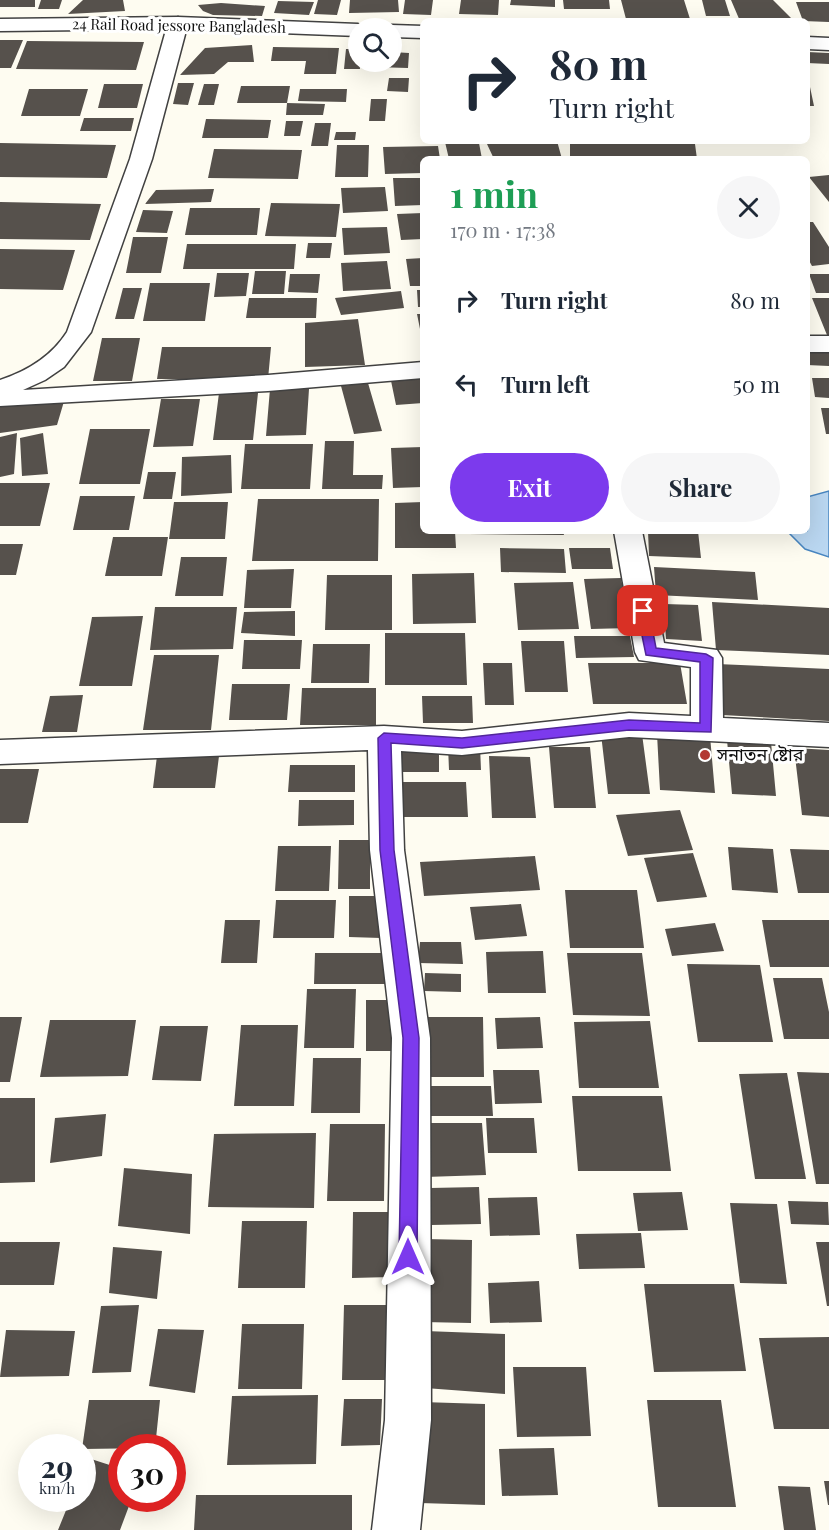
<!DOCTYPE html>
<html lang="en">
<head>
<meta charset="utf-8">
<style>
	:root { --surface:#fff; --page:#f6f6f7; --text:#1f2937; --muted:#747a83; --accent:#7c3aed }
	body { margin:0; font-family:"Playfair Display","Noto Sans Bengali",serif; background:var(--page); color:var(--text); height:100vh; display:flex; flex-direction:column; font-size:22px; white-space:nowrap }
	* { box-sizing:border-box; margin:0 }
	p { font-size:20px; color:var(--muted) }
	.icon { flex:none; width:33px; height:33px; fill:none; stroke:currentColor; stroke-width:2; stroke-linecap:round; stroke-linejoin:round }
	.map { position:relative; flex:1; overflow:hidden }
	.panel { position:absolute; left:420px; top:156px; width:390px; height:378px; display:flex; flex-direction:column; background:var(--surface); border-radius:9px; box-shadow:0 6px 24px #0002 }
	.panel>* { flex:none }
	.guide { position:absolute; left:420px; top:18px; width:390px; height:126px; border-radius:9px; box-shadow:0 6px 24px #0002; background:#fff; color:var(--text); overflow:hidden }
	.controls { position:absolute; left:348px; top:18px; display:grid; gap:12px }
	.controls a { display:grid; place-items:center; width:54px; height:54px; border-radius:50%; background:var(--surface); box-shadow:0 6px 24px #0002; font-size:30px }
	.speed { position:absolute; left:18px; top:1434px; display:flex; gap:12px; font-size:30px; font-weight:700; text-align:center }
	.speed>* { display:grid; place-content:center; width:78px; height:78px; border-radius:50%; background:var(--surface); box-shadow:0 6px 24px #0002; line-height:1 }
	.speed small { font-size:15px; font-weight:400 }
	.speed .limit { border:9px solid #d22; background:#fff; color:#111 }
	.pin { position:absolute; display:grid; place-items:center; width:51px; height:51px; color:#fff; margin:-26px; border-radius:12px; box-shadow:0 3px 9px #0006 }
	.me { position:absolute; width:66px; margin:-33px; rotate:0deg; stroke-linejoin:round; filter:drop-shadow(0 0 4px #0008) }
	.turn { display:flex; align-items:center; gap:21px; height:126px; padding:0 30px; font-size:27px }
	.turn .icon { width:78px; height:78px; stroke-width:2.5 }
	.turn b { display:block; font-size:42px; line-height:51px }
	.round { display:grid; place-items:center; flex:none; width:63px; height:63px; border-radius:32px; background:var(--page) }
	.head { display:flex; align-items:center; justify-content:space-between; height:102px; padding:0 30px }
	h1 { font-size:36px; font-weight:700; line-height:45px; color:#1e9e55 }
	.button { display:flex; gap:12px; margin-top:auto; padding:12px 30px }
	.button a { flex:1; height:69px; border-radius:36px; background:var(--accent); color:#fff; font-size:24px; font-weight:700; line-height:69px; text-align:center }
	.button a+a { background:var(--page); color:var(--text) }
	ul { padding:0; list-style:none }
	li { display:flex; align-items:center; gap:18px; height:84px; padding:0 30px }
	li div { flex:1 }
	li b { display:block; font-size:22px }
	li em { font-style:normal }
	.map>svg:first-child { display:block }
	.water { fill:#bad7f1; stroke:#4886c1; stroke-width:1.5 }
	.building { fill:#56514c }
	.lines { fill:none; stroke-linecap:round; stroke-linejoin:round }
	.minor-casing { stroke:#414141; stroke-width:3 }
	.tertiary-casing { stroke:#414141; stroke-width:3 }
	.minor { fill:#fff; fill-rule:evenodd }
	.tertiary { fill:#fff; fill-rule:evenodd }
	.route { fill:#7c3aed; stroke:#51269a; stroke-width:1.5 }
	.poi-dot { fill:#b23833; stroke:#fff; stroke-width:2 }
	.labels { text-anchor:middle; stroke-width:6; stroke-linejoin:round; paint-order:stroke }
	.far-street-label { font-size:15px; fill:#0e0e0e; stroke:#fff }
	.poi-label { font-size:18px; fill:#0e0e0e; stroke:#fff; text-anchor:start }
</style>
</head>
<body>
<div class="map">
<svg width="829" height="1530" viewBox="0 0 829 1530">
	<rect width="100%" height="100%" fill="#fefcf1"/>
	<path class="water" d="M 829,491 L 829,557 L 805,549 L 787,531 L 807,531 L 807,497 Z"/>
	<path class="building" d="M 0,0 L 35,0 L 35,7 L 0,7 Z
		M 41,0 L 62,0 L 59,9 L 38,9 Z
		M 83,0 L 123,0 L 125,11 L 68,14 Z
		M 318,0 L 341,0 L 337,15 L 314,14 Z
		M 350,0 L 398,0 L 399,12 L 349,13 Z
		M 405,0 L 433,0 L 431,15 L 403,14 Z
		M 461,0 L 499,0 L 498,15 L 459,14 Z
		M 511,0 L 555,0 L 555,7 L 510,5 Z
		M 563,0 L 609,0 L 610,9 L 564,9 Z
		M 621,0 L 684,0 L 690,19 L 626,19 Z
		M 702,0 L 725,0 L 730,16 L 706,16 Z
		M 731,0 L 773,0 L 794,21 L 740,21 Z
		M 278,1 L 314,2 L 309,15 L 274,13 Z
		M 796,2 L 829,2 L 829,22 L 803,21 Z
		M 221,3 L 265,6 L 262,16 L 213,15 L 203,11 L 198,5 Z
		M 0,40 L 23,40 L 11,68 L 0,68 Z
		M 27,41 L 144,42 L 136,70 L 16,69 Z
		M 252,45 L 254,62 L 228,62 L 214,74 L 180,75 L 205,48 Z
		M 273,47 L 339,48 L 336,74 L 304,74 L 306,61 L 271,61 Z
		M 346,49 L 358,49 L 360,69 L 344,69 Z
		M 392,52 L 409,53 L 408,68 L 374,67 L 375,62 L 392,62 Z
		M 807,52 L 829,53 L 829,64 L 807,63 Z
		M 389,78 L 409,78 L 408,92 L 387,91 Z
		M 178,83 L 194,83 L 188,105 L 173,104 Z
		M 104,84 L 143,84 L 137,108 L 98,108 Z
		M 204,84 L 219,84 L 214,105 L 198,105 Z
		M 241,86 L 290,86 L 287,103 L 325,104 L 323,115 L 286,115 L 287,103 L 237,103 Z
		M 807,87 L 810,87 L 814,106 L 807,106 Z
		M 29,89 L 88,89 L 80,116 L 21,116 Z
		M 300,89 L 347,89 L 346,102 L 298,101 Z
		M 371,99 L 387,99 L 385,121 L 369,121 Z
		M 84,118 L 134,118 L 131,131 L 80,131 Z
		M 206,119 L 271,120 L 268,138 L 202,138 Z
		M 286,121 L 303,121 L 300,136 L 284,136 Z
		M 315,123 L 331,123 L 328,146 L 311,146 Z
		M 336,132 L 356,132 L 355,140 L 334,140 Z
		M 557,141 L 562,159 L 494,159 L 487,144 Z
		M 570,141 L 695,144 L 697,159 L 570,156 Z
		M 445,142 L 479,143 L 482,159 L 449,159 Z
		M 0,143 L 116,145 L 107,178 L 0,177 Z
		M 337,145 L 369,145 L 368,177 L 335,177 Z
		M 438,146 L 440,159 L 423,159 L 423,173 L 385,174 L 383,147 Z
		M 214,149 L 302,150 L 298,179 L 208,178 Z
		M 829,175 L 829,202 L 809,177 Z
		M 393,178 L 423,178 L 423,205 L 395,206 Z
		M 385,187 L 388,211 L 343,213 L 341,188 Z
		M 214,189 L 211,202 L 145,204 L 156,190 Z
		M 0,202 L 101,204 L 90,240 L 0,239 Z
		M 271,203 L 340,204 L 336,237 L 265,236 Z
		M 190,208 L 260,208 L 257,235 L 185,235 Z
		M 143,210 L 173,211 L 167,233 L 136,232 Z
		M 423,213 L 423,239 L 401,240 L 397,214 Z
		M 807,222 L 813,222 L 829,247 L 829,264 L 812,266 L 807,257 Z
		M 387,227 L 390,253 L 344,255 L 342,228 Z
		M 133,237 L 168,237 L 161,273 L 126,273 Z
		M 308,243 L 332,243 L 330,258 L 306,258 Z
		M 187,244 L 296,244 L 294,269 L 183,269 Z
		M 0,249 L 75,250 L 63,290 L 0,289 Z
		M 423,258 L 423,286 L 410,286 L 406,259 Z
		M 387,261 L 391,289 L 343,291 L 341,263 Z
		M 255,271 L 286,271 L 284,294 L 252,294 Z
		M 217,273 L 249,273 L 246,296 L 214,297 Z
		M 290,274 L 320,274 L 318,293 L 288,292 Z
		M 809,274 L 829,274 L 829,293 L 816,293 Z
		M 150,283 L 210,283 L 205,321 L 143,321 Z
		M 123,288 L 142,288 L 134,319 L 115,319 Z
		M 417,290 L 423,290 L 423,307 L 418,307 Z
		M 401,291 L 404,308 L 341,315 L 335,298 Z
		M 249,298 L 317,298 L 316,318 L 246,318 Z
		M 812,298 L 829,298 L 829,340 Z
		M 417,314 L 423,314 L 423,339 L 422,339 Z
		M 358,319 L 365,365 L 305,367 L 305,323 Z
		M 102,338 L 140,338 L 132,381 L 93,381 Z
		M 162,347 L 271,347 L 268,379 L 157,379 Z
		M 807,352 L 829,353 L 829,366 L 807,365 Z
		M 423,373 L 423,403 L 396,405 L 390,376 Z
		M 812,378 L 829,378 L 829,398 L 815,397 Z
		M 368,383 L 382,431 L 354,434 L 341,386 Z
		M 270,389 L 309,389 L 306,435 L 266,436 Z
		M 219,393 L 258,393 L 253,440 L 213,440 Z
		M 65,398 L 57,425 L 0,433 L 0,407 Z
		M 161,399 L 200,399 L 193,446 L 153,447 Z
		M 821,408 L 829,408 L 829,434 L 826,434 Z
		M 90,429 L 150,429 L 140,484 L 79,484 Z
		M 17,433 L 14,474 L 0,477 L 0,437 Z
		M 43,433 L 48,474 L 22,476 L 20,438 Z
		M 325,441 L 354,441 L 353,475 L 383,475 L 382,489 L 322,489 Z
		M 245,444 L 313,444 L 310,489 L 241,489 Z
		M 423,447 L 423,487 L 393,488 L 391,448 Z
		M 231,455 L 232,493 L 181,496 L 182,457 Z
		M 148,472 L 176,472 L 172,499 L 143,499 Z
		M 0,483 L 50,483 L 40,526 L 0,526 Z
		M 80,496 L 135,496 L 129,530 L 73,530 Z
		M 258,499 L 379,499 L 378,561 L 252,561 Z
		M 174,502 L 228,502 L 225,539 L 169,539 Z
		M 423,502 L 423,531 L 455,531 L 456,548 L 395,548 L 395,503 Z
		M 469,531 L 563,531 L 564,535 L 469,534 Z
		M 569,531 L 610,531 L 610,534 L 569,534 Z
		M 648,531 L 698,531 L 701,558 L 649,556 Z
		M 113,537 L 168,537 L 162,576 L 105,576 Z
		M 0,544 L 23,544 L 16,575 L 0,575 Z
		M 500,548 L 564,549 L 566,573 L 501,572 Z
		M 569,548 L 610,548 L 613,569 L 572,569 Z
		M 181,557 L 227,557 L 223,596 L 175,596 Z
		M 654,567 L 755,572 L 758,600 L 656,595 Z
		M 294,569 L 291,608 L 244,608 L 247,570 Z
		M 474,573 L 476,623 L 413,624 L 412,574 Z
		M 327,575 L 392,575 L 392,630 L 325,630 Z
		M 621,578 L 630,628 L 591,629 L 584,579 Z
		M 573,582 L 579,629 L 518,630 L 514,583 Z
		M 712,602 L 829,608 L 829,655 L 716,650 Z
		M 664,604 L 698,605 L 702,641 L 666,639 Z
		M 155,607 L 237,607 L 233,649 L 150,650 Z
		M 295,611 L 295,636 L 241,633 L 244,612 Z
		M 143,616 L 132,686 L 79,686 L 92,617 Z
		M 385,633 L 465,633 L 467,685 L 385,685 Z
		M 574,636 L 630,636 L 634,657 L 576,658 Z
		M 244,640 L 302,640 L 300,669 L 242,669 Z
		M 521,641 L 564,641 L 568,692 L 525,692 Z
		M 313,644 L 370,644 L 369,683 L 311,683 Z
		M 154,655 L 219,655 L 211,730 L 143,730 Z
		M 483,663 L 512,663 L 514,705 L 485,705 Z
		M 588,663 L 680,663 L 687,704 L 593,704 Z
		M 717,664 L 829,669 L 829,721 L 722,715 Z
		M 232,684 L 290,684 L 287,720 L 229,720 Z
		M 302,688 L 376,688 L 376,725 L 300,725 Z
		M 83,695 L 77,732 L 42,732 L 50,696 Z
		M 422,696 L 472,696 L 473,723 L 423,723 Z
		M 601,734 L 642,734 L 650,794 L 608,794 Z
		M 657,734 L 710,736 L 715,793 L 660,790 Z
		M 727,740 L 771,742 L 776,796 L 732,794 Z
		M 448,746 L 480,746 L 481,770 L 449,770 Z
		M 549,747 L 590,747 L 596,808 L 554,808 Z
		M 794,748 L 829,750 L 829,817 L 802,815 Z
		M 439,750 L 439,772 L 401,772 L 401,751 Z
		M 157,756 L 219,756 L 215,788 L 153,788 Z
		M 489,756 L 530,757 L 536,818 L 492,818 Z
		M 290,765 L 355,765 L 355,792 L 288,792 Z
		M 0,769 L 39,769 L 28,823 L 0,823 Z
		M 401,782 L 466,782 L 468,817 L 401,817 Z
		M 299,800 L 354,800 L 354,825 L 298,826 Z
		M 680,810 L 693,850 L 628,856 L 616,815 Z
		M 339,840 L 370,840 L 370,889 L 338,889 Z
		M 278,846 L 331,846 L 329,891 L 275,891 Z
		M 728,847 L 773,849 L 778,893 L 732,890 Z
		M 790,849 L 829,850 L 829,893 L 798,893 Z
		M 693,853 L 707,897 L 657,902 L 644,858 Z
		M 535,856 L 540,890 L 424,896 L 420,862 Z
		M 565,890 L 637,890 L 644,948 L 570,948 Z
		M 349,896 L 381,896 L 381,938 L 349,937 Z
		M 276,900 L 336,900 L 334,938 L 273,938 Z
		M 521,904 L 527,936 L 475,940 L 470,907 Z
		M 225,920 L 260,920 L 257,963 L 221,963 Z
		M 762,920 L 829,920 L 829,967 L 770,967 Z
		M 715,923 L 724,951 L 672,956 L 665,929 Z
		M 420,942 L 461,942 L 463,964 L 418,963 Z
		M 543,951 L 546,993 L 488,993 L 486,952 Z
		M 315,953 L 392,953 L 392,984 L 314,984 Z
		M 567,953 L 642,953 L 650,1016 L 573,1015 Z
		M 687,964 L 760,965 L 773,1042 L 698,1042 Z
		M 425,973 L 461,974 L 461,992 L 424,991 Z
		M 773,978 L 822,978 L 829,1012 L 829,1039 L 784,1039 Z
		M 307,989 L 356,989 L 354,1048 L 304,1048 Z
		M 366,1000 L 396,1000 L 396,1051 L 366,1051 Z
		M 0,1017 L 22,1017 L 10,1082 L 0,1082 Z
		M 425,1017 L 483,1017 L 484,1077 L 426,1077 Z
		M 540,1017 L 543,1048 L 497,1049 L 495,1018 Z
		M 50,1020 L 136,1020 L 128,1076 L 40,1077 Z
		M 650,1021 L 659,1088 L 579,1088 L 574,1022 Z
		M 241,1025 L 298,1025 L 294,1106 L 234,1106 Z
		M 160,1026 L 208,1026 L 201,1081 L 152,1080 Z
		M 313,1058 L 361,1058 L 360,1113 L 311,1113 Z
		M 493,1070 L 539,1070 L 542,1103 L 495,1104 Z
		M 797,1072 L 829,1073 L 829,1184 L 816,1184 Z
		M 787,1073 L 806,1179 L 755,1179 L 739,1074 Z
		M 424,1086 L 491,1086 L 493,1116 L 424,1116 Z
		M 572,1096 L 662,1096 L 671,1171 L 578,1171 Z
		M 0,1098 L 35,1098 L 35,1182 L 0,1183 Z
		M 106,1114 L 102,1156 L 50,1163 L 55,1118 Z
		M 486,1118 L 534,1118 L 537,1153 L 488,1153 Z
		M 422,1123 L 482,1123 L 486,1175 L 425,1177 Z
		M 330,1124 L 385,1124 L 384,1201 L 327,1201 Z
		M 316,1133 L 314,1208 L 208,1207 L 214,1134 Z
		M 124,1168 L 192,1174 L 190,1234 L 118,1226 Z
		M 479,1187 L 481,1224 L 431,1225 L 430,1188 Z
		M 682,1192 L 688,1230 L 638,1231 L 633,1193 Z
		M 537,1197 L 540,1235 L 490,1236 L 488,1198 Z
		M 788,1201 L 828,1202 L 829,1225 L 791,1224 Z
		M 730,1203 L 777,1204 L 787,1284 L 740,1283 Z
		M 353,1212 L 391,1212 L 391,1277 L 352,1278 Z
		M 242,1221 L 307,1221 L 305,1288 L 238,1288 Z
		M 641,1233 L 645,1268 L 579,1269 L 576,1234 Z
		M 424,1239 L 472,1240 L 471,1323 L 423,1322 Z
		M 0,1242 L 60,1242 L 54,1285 L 0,1285 Z
		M 816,1242 L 829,1242 L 829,1306 L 827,1306 Z
		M 113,1247 L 162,1251 L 157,1299 L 109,1293 Z
		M 539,1281 L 542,1322 L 490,1323 L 488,1283 Z
		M 644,1284 L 734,1284 L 746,1371 L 654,1372 Z
		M 139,1305 L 131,1372 L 92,1373 L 101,1306 Z
		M 344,1305 L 386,1305 L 386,1380 L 342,1380 Z
		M 242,1324 L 304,1324 L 302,1389 L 238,1389 Z
		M 158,1329 L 204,1330 L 195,1393 L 149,1386 Z
		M 6,1330 L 75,1331 L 69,1376 L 0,1377 Z
		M 425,1331 L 505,1334 L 505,1394 L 425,1388 Z
		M 829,1337 L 829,1429 L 774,1429 L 759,1338 Z
		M 513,1367 L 586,1367 L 591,1436 L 517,1437 Z
		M 318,1395 L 316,1464 L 227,1465 L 232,1396 Z
		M 344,1399 L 382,1399 L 380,1445 L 341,1446 Z
		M 89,1400 L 160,1400 L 155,1448 L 82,1449 Z
		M 647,1400 L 721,1400 L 736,1507 L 658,1507 Z
		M 422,1402 L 485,1404 L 485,1505 L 420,1503 Z
		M 554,1448 L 558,1495 L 502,1496 L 499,1449 Z
		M 88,1458 L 122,1469 L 122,1498 L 132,1498 L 120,1530 L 58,1530 L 71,1498 L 82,1498 L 82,1470 Z
		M 824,1481 L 829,1481 L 829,1505 L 828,1505 Z
		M 778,1486 L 810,1487 L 816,1530 L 784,1530 Z
		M 196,1495 L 352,1495 L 352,1530 L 194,1530 Z"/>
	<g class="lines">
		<g class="minor-casing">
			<path id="minor" d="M 178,17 L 188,23 L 152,159 L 91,332 L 64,367 L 45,380 L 23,390 L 268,375 L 423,362 L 423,378 L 268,391 L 0,406 L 0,380 C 27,371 51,357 67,332 L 130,159 L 168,23 Z
				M 807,336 L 829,336 L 829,352 L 807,352 Z
				M 614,531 L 642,531 L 664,643 L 717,650 L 722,658 L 723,718 L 829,723 L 829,747 L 629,737 L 462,755 L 401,751 L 404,850 L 430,1038 L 431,1420 L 420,1530 L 372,1530 L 385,1420 L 392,1038 L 370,850 L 368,750 L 0,764 L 0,740 L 384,726 L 462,731 L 629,713 L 691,716 L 691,667 L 639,660 L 635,652 Z"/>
		</g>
		<g class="tertiary-casing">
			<path id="tertiary" d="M 178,17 L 358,24 L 367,28 L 358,28 L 358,36 L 178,29 L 0,31 L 0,19 Z
				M 392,25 L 423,26 L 423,38 L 392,37 L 392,28 L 384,28 Z
				M 807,37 L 829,38 L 829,50 L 807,49 Z"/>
		</g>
		<use href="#minor" class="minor"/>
		<use href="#tertiary" class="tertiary"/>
	</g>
	<path class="route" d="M 643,606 L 649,611 L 656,648 L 706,654 L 713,658 L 711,732 L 629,730 L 462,748 L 391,743 L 394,850 L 419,1038 L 417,1257 L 414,1263 L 408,1265 L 402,1263 L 399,1257 L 403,1038 L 380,850 L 378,738 L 384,733 L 462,738 L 629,720 L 700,723 L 700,662 L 646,655 L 637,611 Z"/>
	<circle class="poi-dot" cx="705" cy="755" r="6"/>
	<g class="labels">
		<g class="far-street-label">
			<text transform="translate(179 26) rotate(1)" y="5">24 Rail Road jessore Bangladesh</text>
		</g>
		<g class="poi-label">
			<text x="717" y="761">সনাতন ষ্টোর</text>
		</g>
	</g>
</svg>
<div class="controls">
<a><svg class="icon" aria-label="search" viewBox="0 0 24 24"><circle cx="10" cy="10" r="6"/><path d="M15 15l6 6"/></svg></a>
</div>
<div class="speed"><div>29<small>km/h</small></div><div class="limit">30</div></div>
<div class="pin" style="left:643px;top:611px;background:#d93025"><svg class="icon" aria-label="arrive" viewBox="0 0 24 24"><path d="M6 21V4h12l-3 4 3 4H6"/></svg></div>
<svg class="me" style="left:408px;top:1257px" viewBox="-20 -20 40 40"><path d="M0-17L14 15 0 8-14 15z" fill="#7c3aed" stroke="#fff" stroke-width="4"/></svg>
<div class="guide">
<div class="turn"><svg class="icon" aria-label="right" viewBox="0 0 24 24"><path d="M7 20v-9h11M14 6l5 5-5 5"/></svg><div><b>80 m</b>Turn right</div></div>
</div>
<section class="panel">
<div class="head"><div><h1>1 min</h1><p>170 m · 17:38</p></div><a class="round"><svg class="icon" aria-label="close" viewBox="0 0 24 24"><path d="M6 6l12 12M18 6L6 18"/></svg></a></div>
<ul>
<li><svg class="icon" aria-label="right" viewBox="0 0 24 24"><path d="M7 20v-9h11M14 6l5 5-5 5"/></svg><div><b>Turn right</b></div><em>80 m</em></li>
<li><svg class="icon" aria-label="left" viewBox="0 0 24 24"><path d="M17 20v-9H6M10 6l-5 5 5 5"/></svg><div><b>Turn left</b></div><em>50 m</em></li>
</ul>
<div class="button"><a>Exit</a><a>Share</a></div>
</section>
</div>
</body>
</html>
